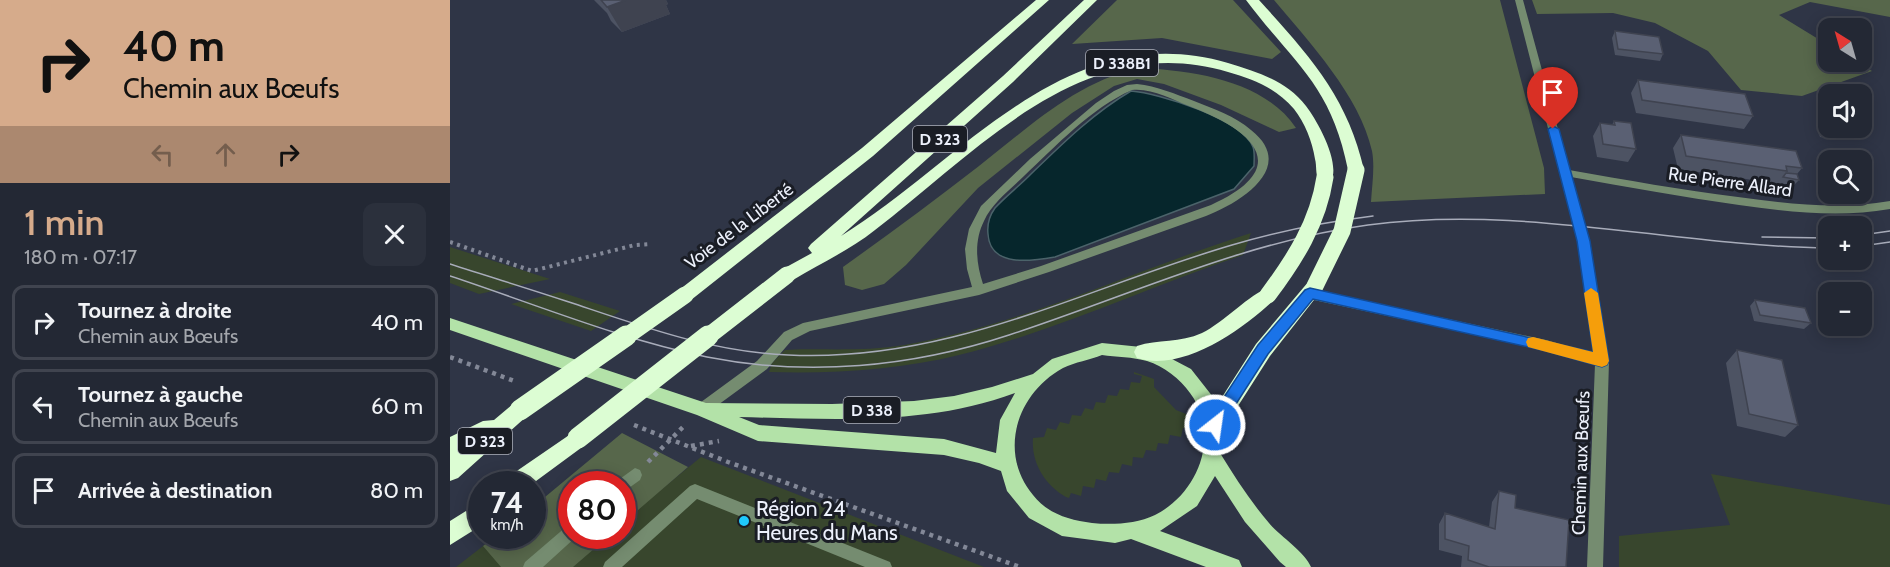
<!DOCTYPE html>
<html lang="fr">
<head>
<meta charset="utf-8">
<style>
	:root { --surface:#232834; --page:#2b303c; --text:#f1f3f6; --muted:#a3a6ac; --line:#40444f; --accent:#d6ab8b }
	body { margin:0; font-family:Cabin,sans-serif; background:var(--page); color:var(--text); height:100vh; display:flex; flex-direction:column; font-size:22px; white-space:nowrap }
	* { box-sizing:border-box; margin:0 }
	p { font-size:20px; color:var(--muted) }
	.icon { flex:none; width:33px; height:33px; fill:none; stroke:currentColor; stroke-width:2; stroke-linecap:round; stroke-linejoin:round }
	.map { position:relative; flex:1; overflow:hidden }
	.side { display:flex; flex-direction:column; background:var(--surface); width:450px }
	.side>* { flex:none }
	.top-card { background:#d6ab8b; color:#111; overflow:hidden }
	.needle { width:39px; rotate:323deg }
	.buttons { position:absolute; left:1368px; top:18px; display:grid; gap:12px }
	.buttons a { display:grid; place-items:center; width:54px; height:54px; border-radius:12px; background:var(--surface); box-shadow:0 3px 15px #0003,0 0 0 2px var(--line); font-size:30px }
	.speed { position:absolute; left:18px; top:471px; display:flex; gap:12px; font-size:30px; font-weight:700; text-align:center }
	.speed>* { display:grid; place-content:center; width:78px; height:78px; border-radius:50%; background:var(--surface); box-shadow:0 3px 15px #0003,0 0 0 2px var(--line); line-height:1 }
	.speed small { font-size:15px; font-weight:400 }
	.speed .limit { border:9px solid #d22; background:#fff; color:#111 }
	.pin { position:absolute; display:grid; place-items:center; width:51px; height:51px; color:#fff; margin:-62px -26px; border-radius:50% 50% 50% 0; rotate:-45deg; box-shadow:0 0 6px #0007 }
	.pin .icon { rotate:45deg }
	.me { position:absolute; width:66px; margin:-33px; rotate:30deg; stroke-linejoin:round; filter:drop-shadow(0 0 4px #0008) }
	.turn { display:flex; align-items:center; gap:21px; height:126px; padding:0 24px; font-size:27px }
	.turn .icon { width:78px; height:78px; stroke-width:2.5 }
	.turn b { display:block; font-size:42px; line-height:51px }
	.lanes { display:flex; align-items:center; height:57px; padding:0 24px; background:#0003; justify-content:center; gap:30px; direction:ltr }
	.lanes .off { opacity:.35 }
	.round { display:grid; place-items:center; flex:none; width:63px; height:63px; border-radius:12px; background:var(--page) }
	.overview { display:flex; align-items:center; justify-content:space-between; height:102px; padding:0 24px }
	h1 { font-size:36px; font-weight:600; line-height:45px; color:var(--accent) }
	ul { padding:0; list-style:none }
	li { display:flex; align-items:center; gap:18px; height:75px; margin:0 12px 9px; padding:0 12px; border:3px solid var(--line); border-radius:12px }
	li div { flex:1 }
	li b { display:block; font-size:22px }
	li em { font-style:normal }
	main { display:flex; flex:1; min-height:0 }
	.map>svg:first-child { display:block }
	.green { fill:#38462d; fill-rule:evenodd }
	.forest { fill:#57674b }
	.water { fill:#06262c; stroke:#4b636a; stroke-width:1.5 }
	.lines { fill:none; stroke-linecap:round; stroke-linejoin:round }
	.path-far1 { stroke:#838897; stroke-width:4; stroke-dasharray:3 4.5; stroke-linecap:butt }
	.path { stroke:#838897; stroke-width:4.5; stroke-dasharray:4 5; stroke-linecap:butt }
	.lane { fill:#758c70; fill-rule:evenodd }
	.street { fill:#758c70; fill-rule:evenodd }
	.primary { fill:#b3e2a8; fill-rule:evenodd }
	.highway { fill:#dcfdd3; fill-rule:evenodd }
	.tram { stroke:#a8acba; stroke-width:1.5 }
	.highway-bridge-far1 { stroke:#dcfdd3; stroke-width:17 }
	.highway-bridge { stroke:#dcfdd3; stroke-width:21 }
	.wall { fill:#4d5363 }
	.shaded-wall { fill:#3f4350 }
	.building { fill:#5a6073; stroke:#3f4350; stroke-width:1.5 }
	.route { fill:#1a73e8; stroke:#114b97; stroke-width:1.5 }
	.slow { fill:#f59e0b }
	.poi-dot { fill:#1fc9fd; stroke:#1a1d25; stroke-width:2 }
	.labels { text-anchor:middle; stroke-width:6; stroke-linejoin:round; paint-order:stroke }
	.shield { fill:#1a1d25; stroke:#aeb1bc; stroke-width:1.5 }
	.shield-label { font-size:16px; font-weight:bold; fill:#edf1fc }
	.street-label { font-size:18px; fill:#edf1fc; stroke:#1a1d25 }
	.near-poi-label { font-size:21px; fill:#edf1fc; stroke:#1a1d25; text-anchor:start }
</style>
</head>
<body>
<main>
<section class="side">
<div class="top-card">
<div class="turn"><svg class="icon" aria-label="right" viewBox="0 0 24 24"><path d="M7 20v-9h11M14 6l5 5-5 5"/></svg><div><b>40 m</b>Chemin aux Bœufs</div></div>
<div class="lanes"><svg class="icon off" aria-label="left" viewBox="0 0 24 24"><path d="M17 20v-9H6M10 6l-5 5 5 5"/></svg><svg class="icon off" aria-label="ahead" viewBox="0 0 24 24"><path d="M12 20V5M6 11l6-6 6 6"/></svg><svg class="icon" aria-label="right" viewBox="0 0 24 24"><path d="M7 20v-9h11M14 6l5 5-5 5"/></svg></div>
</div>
<div class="overview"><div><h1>1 min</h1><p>180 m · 07:17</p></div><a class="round"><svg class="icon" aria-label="close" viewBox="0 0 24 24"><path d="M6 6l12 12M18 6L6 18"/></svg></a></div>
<ul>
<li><svg class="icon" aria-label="right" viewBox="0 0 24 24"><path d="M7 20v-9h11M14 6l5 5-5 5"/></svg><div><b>Tournez à droite</b><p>Chemin aux Bœufs</p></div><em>40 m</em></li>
<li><svg class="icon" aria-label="left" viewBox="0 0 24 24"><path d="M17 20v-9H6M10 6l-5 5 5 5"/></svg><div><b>Tournez à gauche</b><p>Chemin aux Bœufs</p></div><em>60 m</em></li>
<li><svg class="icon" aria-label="arrive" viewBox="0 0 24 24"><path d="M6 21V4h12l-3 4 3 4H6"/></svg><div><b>Arrivée à destination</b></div><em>80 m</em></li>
</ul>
</section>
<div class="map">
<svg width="1440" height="567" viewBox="0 0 1440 567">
	<rect width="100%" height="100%" fill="#2f3546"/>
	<path class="green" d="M 801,233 L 793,255 C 698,287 606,331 509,355 C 448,370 382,374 319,372 L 322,363 L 335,350 C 375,348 414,352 454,345 C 574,324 685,270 801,233 Z
		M 0,247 L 100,279 L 29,294 L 0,283 Z
		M 110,292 L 170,311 L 141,331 L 61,304 Z
		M 684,372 L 704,379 L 704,387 L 726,410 L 736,414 L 740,429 L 733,428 L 731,437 L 720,435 L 718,444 L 708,443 L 706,451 L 696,450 L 693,458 L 683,457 L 682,466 L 672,464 L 669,473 L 659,472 L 656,481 L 646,479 L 644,488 L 633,486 L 631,496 L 621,493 L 619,498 L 616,497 C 595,485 581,463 583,438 L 594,437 L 597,428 L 606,430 L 610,422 L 619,424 L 622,415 L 631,416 L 635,408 L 643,410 L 646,402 L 655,403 L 658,395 L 667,396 L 670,389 L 679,390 L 681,382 L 690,383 L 692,376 L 684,374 Z
		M 150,453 L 207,493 L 251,457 L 534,567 L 6,567 L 46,536 L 82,536 L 83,507 ZM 122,484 L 172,484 L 172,536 L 122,536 Z
		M 1261,474 L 1440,505 L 1440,567 L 1169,567 L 1169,536 L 1280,525 Z"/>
	<path class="forest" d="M 667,0 L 783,0 L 831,52 L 822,59 L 712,38 L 622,44 Z
		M 824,0 L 1050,0 L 1094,168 L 1095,194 L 921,202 C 922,185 925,167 922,151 C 910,96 859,42 824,0 Z
		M 1082,0 L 1440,0 L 1440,17 L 1360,2 L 1329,15 L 1378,45 L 1378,62 L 1406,62 L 1422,71 L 1352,96 L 1291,90 L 1258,51 L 1205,23 L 1163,13 L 1087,14 Z
		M 688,68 C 741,70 814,80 846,128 L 829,132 L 771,105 L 714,84 L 687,79 L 664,86 L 622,113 L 528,188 L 456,265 L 434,284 L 412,290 L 395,285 L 393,267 C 439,234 484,201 529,166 C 579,127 625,83 688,68 Z
		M 172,433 L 238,467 L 173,523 L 172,484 L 122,484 L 122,536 L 159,536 L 123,567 L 51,567 L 33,546 L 46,536 L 82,536 L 83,507 Z"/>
	<path class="water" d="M 681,91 C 709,93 792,119 803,147 C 805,152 804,160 804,166 L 784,189 L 605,257 C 582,261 540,268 538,234 C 537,225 540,215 545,208 C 555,197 568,187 579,176 C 610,146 643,113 681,91 Z"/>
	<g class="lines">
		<path class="path-far1" d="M 0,242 L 82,271 L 185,245 L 201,244"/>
		<path class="path" d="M 0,357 L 67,382
			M 184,425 L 278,462 L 570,567
			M 241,446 L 269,441
			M 198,462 L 235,425"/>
		<path class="lane" d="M 687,84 C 707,86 725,94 744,101 C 764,109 785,116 801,130 C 848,167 790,203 756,216 L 599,272 L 529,295 L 360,331 L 342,340 L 317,369 L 257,413 L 252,415 L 247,413 L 245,409 L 247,405 L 307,361 L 334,332 L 353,323 L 522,287 L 517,269 L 515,249 L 519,229 L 531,206 L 580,159 L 646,103 L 664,91 L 677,85 ZM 682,90 C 702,88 721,99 739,106 C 800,129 847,166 761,205 L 591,266 L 533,284 C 526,263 524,241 534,221 C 542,203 560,190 574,176 C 606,146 641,108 682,90 Z
			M 185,468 L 190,470 L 192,475 L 190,480 L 172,493 L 172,484 L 165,484 L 167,481 Z
			M 245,484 L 440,562 L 442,567 L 415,567 L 247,499 L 172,567 L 153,567 L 155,562 L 240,486 Z
			M 122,524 L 122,536 L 127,536 L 93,567 L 73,567 L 75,562 L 117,526 Z"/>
		<path class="street" d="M 1065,0 L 1073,0 L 1119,170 C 1176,180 1232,190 1288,197 C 1339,204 1389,210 1440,201 L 1440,209 C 1389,218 1340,212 1289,205 C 1233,197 1177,187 1121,177 L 1139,241 L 1159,361 L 1153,567 L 1137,567 L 1145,364 L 1096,350 L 859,299 L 855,297 L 853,294 L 855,291 L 859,289 L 1096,340 L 1144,354 L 1127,241 Z"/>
		<path class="primary" d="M 0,318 L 256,403 L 382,404 L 464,401 L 504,396 L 542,387 L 583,374 L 602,359 L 652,343 L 701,348 L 741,369 L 763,397 L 773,436 L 770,453 C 785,477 800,501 819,523 C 830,536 855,552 861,567 L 836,567 L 830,562 L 795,522 L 765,476 L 747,506 L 710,531 L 789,560 L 792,567 L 756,567 L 681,539 L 665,543 L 612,536 L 579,518 L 557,491 L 551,471 L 529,463 L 494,455 L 308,441 L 247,415 L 0,330 ZM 652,355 C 666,357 683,357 697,361 C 714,366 730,379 740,393 C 771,434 749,493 705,515 C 686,524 662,525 642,523 C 619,520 598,514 583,495 C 548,453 566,394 613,368 C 625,362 640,360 652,355 ZM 565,393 L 550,420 L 546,453 L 494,439 L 309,425 L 289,417 C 381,419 477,426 565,393 Z"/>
		<path class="highway" d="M 586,0 L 599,0 L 423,156 L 241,300 L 229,300 L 226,295 L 229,290 L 412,148 Z
			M 634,0 L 647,0 L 563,82 L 391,236 C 512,162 616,16 778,63 C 807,72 836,80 856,106 C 867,120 891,163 881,181 L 869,181 C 865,174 867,166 865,159 C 862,141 855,123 844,109 C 826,88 803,79 778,72 C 634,29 528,151 425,230 C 400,250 371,263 343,280 L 331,280 L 328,275 L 331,270 L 362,253 L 358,248 L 361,244 L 553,76 Z
			M 796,0 L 809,0 C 858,54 898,97 914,170 L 912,174 L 906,175 L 898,170 C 881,84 844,64 796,0 Z
			M 865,279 L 871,281 L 874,286 L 871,291 L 820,356 L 772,431 L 765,434 L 758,431 L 755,425 L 758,419 L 806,344 L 859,281 Z
			M 818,288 L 824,290 L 827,295 L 824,300 C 793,329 733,373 687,358 L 684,352 L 687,346 C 708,339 730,343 752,333 C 773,323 801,293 818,288 Z
			M 70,401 L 77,404 L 80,410 L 77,416 L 8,478 L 0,481 L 0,437 L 33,421 L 44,420 L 63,404 Z
			M 128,429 L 135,431 L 138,438 L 135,445 L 82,484 L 55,484 L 58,477 Z
			M 32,501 L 32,525 L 0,545 L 0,521 Z"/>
		<path class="tram" d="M 1412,235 L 1440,231
			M 1312,237 L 1378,238
			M 1412,246 L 1440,242
			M 0,264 C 40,277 80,289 119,302 C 191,326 261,352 338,355 C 499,363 632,289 782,245 C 829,231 875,222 923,216
			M 0,276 C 85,304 169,339 257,357 C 358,377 462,367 559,335 C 679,296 792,242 918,225 C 1072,204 1224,246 1378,248"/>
		<path class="highway-bridge-far1" d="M 865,286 L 892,231 L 906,170
			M 818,295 C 845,259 868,223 875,177
			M 174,338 L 235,295
			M 256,338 L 337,275"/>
		<path class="highway-bridge" d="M 70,410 L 176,336
			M 128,438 L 258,336"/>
	</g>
	<path class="wall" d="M 144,0 L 216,0 L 218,4 L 216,5 L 220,14 L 172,32 L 161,21 L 157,13 Z
		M 1165,31 L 1213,54 L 1210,61 L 1165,55 L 1162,38 Z
		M 1188,80 L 1303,116 L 1294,129 L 1186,113 L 1181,93 Z
		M 1164,121 L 1186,149 L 1178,162 L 1147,157 L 1143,136 L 1150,123 L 1162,125 Z
		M 1372,121 L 1395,133 L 1390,140 L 1370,137 L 1367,128 Z
		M 1231,135 L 1352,168 L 1347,174 L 1349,180 L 1343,186 L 1228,169 L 1223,148 Z
		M 1305,300 L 1361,323 L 1354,329 L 1304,321 L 1300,306 Z
		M 1287,350 L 1348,425 L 1335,437 L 1287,426 L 1276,363 Z
		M 1049,491 L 1065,508 L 1116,567 L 1011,567 L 1012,556 L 989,550 L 989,524 L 995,513 L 1039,527 L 1042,502 Z"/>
	<path class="shaded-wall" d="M 176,0 L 216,0 L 218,4 L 216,5 L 220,14 L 172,32 L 157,7 Z"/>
	<path class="building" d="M 151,0 L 176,0 L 157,7 Z
		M 1165,31 L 1209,37 L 1213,54 L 1168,49 Z
		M 1188,80 L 1295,94 L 1303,116 L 1192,100 Z
		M 1164,121 L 1181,123 L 1186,149 L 1153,144 L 1150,123 L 1165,125 Z
		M 1372,121 L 1378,122 L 1378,128 L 1393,128 L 1395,133 L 1375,130 Z
		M 1231,135 L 1346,151 L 1352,168 L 1336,166 L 1337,171 L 1236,156 Z
		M 1336,173 L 1347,174 L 1349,180 L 1333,177 Z
		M 1305,300 L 1355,308 L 1361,323 L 1310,315 Z
		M 1287,350 L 1332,360 L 1348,425 L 1299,414 Z
		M 1049,491 L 1066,495 L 1065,508 L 1119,520 L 1116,567 L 1039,567 L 1018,560 L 1019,546 L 995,539 L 995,513 L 1045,529 Z"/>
	<path class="route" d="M 1103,126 L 1109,129 L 1140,241 L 1159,361 L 1157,365 L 1152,367 L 1096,351 L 863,299 L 818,354 L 770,429 L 759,429 L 757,425 L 759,420 L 808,345 L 855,290 L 860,288 L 1143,352 L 1127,241 L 1098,129 Z"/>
	<path class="slow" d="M 1141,288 L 1148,293 L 1159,361 L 1157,365 L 1152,367 L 1078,347 L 1076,342 L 1078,338 L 1083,337 L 1143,352 L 1134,293 Z"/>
	<circle class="poi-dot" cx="294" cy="521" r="6"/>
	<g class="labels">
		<g class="shield">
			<rect x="636" y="50" width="72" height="26" rx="4.5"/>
			<rect x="463" y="126" width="54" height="26" rx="4.5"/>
			<rect x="393.5" y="397" width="57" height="26" rx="4.5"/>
			<rect x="8" y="428" width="54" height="26" rx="4.5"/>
		</g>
		<g class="shield-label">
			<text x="672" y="69">D 338B1</text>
			<text x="490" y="145">D 323</text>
			<text x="422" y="416">D 338</text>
			<text x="35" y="447">D 323</text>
		</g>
		<g class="street-label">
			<text transform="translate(1280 182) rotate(8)" y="6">Rue Pierre Allard</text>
			<text transform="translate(289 226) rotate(-37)" y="6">Voie de la Liberté</text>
			<text transform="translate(1131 463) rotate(-88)" y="6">Chemin aux Bœufs</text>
		</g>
		<g class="near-poi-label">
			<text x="306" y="516">Région 24<tspan x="306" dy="24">Heures du Mans</tspan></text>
		</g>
	</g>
</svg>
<div class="buttons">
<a><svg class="needle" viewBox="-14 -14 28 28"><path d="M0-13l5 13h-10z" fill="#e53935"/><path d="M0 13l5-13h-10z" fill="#a3a6ac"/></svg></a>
<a><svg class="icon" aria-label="sound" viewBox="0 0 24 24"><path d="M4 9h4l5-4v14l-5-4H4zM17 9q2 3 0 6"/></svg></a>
<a><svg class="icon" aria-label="search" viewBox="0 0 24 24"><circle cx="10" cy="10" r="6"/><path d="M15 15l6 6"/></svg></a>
<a>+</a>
<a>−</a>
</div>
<div class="speed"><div>74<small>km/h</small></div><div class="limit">80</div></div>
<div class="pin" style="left:1103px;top:129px;background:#d93025"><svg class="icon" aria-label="arrive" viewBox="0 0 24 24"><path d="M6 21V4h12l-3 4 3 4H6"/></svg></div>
<svg class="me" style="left:765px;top:425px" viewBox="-20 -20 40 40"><circle r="17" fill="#1a73e8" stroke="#fff" stroke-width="3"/><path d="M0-11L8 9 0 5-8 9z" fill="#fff"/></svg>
</div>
</main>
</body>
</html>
